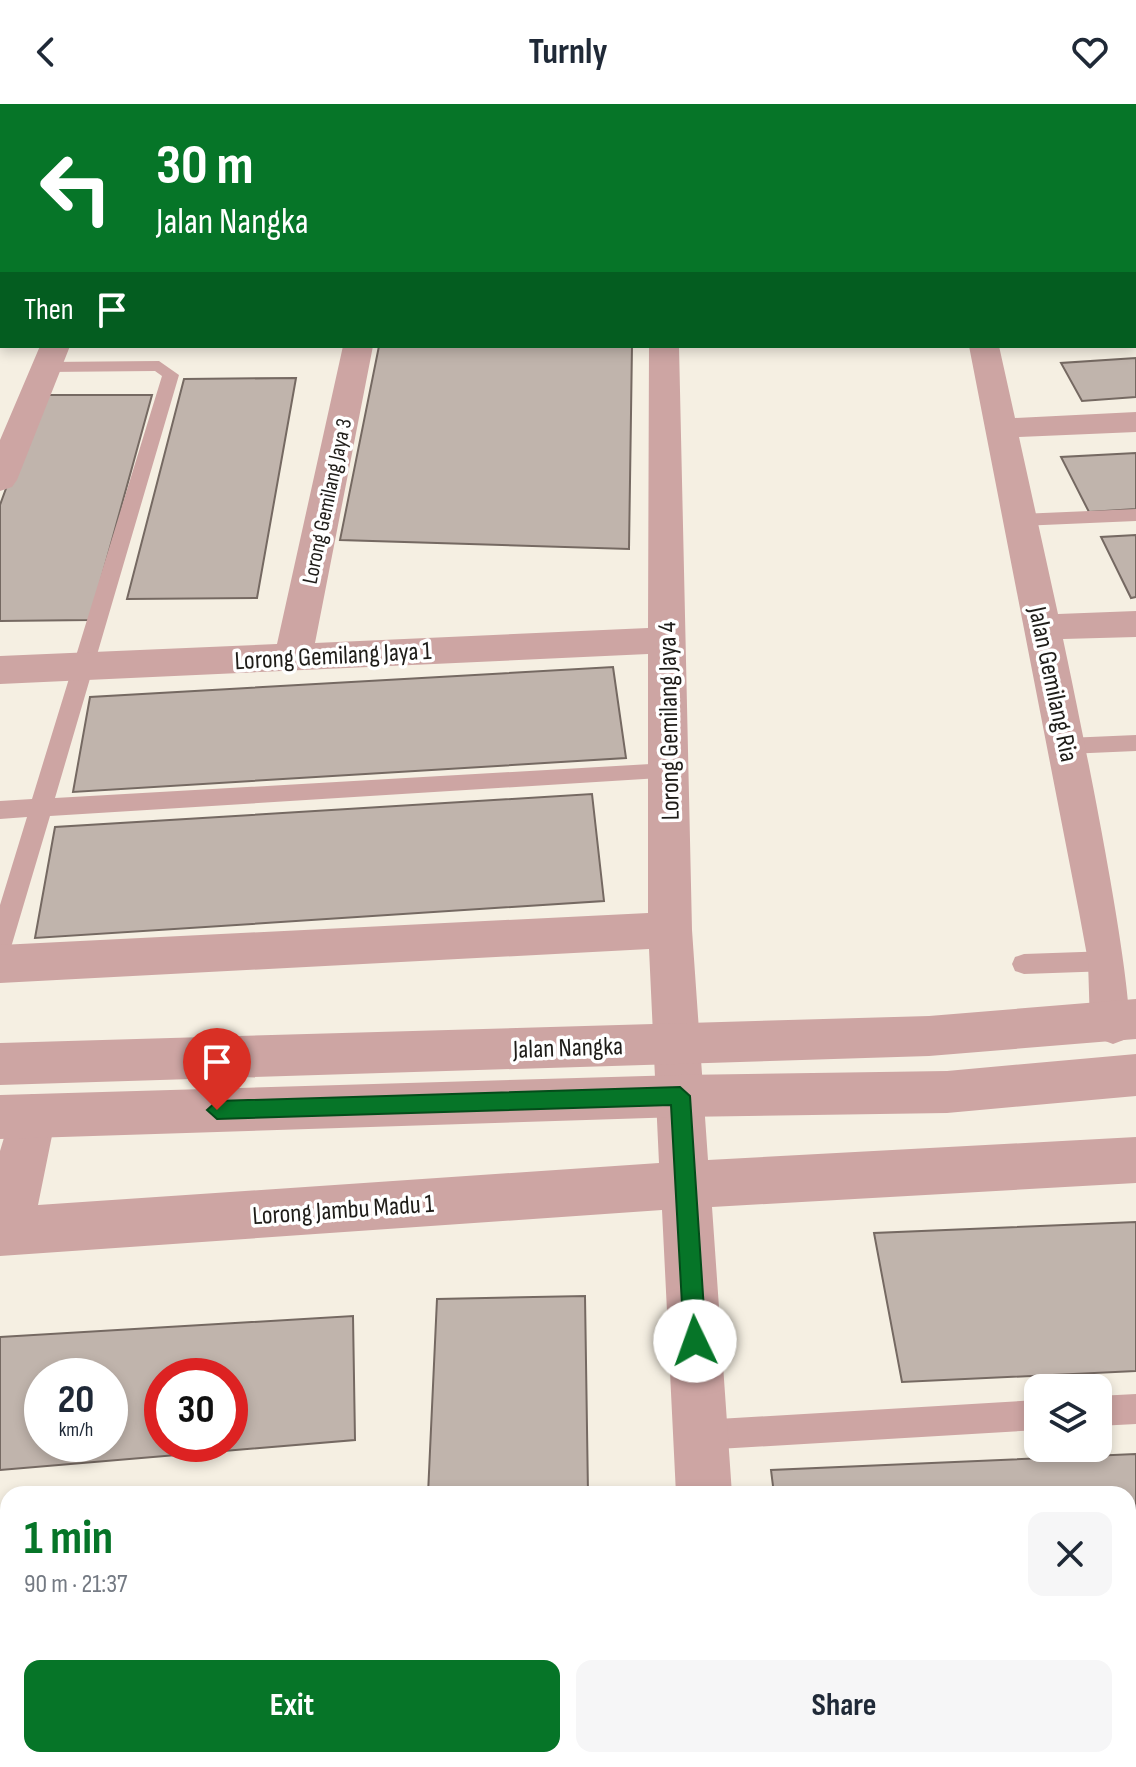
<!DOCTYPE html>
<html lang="en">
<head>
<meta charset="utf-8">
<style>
	:root { --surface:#fff; --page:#f6f6f7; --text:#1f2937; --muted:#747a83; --accent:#067528 }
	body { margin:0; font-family:"Sofia Sans Condensed",sans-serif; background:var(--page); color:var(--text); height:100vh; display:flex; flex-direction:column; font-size:30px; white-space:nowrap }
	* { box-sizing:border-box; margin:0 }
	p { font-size:26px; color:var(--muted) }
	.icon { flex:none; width:44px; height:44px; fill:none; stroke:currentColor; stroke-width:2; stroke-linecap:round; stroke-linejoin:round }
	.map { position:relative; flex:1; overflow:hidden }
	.side { position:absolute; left:0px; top:1382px; width:1136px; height:282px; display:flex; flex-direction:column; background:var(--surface); border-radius:24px 24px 0 0; box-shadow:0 4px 12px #0003 }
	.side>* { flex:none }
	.guide { position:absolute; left:0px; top:0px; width:1136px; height:244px; box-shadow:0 4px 12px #0003; background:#067528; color:#fff; overflow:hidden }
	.buttons { position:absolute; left:1024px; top:1270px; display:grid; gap:16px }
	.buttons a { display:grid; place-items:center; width:88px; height:88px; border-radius:16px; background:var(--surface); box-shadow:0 4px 12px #0003; font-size:40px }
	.speed { position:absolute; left:24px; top:1254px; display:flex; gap:16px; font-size:40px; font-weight:700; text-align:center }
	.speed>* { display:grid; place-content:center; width:104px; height:104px; border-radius:50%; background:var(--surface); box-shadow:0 4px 12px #0003; line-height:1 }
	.speed small { font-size:20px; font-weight:400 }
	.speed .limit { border:12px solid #d22; background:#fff; color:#111 }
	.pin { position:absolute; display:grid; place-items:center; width:68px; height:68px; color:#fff; margin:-82px -34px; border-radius:50% 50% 50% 0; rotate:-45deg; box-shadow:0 0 8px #0007 }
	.pin .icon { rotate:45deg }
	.me { position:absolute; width:88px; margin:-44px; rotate:357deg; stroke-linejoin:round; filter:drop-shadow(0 0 6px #0008) }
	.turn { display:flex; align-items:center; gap:28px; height:168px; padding:0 24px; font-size:36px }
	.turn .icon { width:104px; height:104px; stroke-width:2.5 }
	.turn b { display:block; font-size:56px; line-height:68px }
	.then { display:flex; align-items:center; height:76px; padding:0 24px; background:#0003; gap:16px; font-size:30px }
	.round { display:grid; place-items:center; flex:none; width:84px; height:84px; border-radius:16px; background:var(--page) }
	.overview { display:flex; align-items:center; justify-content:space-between; height:136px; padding:0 24px }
	h1 { font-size:48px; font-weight:700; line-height:60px; color:var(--accent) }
	.cta { display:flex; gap:16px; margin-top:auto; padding:16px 24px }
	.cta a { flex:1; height:92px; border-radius:16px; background:var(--accent); color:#fff; font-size:32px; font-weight:700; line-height:92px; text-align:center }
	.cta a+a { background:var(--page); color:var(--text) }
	header { display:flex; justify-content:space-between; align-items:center; height:104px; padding:0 24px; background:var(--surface); font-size:36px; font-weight:700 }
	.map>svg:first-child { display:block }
	.green { fill:#b6dea4 }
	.building { fill:#c0b4ac; stroke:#756962; stroke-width:2; fill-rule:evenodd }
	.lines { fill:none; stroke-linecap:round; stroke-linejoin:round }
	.service { fill:#cda5a3; fill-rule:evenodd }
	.minor { fill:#cda5a3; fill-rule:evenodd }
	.tertiary { fill:#cda5a3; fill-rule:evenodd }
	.route { fill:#067528; stroke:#044c1a; stroke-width:2 }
	.labels { text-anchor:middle; stroke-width:7; stroke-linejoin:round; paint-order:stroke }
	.far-street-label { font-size:22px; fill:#1e1c18; stroke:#fff }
	.street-label { font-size:26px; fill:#1e1c18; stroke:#fff }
</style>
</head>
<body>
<header><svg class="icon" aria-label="back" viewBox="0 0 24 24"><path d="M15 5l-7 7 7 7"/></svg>Turnly<svg class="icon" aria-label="heart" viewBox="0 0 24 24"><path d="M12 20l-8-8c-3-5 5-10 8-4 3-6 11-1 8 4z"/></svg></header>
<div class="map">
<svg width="1136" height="1663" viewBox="0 0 1136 1663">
	<rect width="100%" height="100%" fill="#f5efe2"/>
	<path class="green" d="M 11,1656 L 258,1656 L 257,1663 L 9,1663 Z"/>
	<path class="building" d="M 0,0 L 91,0 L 2,2 L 0,235 Z
		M 210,0 L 329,0 L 210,2 Z
		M 426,0 L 518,0 L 518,2 L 426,2 Z
		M 379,242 L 632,242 L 629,445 L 340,436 Z
		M 1136,254 L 1136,293 L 1082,297 L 1061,259 Z
		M 296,274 L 257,494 L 127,495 L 184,275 Z
		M 40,291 L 152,291 L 90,516 L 0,517 L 0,401 Z
		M 1136,349 L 1136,405 L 1089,408 L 1061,353 Z
		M 1136,431 L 1136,493 L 1131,494 L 1101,433 Z
		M 613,563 L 626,654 L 73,688 L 90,593 Z
		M 592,690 L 604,797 L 35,834 L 55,723 Z
		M 1136,1118 L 1136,1267 L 902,1278 L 874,1129 Z
		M 585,1192 L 588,1390 L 428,1390 L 437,1195 Z
		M 353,1212 L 355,1336 L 0,1366 L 0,1233 ZM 42,1272 L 110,1272 L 110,1340 L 42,1340 ZM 162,1272 L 230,1272 L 230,1340 L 162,1340 Z
		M 1136,1350 L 1136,1533 L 1128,1533 L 1128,1390 L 774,1390 L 771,1366 Z
		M 414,1656 L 594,1656 L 594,1663 L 414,1663 Z"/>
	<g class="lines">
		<path class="service" d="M 535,0 L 549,0 L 549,2 L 535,2 Z
			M 1134,92 L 1136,92 L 1136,100 L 1134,100 Z
			M 1134,230 L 1136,230 L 1136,240 L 1134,240 Z
			M 159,257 L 179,271 L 55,694 L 668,659 L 676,661 L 679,667 L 676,673 L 50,712 L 12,840 L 9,847 L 0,850 L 0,801 L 27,713 L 0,715 L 0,697 L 32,695 L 162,272 L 155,267 L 47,268 L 39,263 L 47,258 Z
			M 1136,405 L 1136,417 L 1020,422 L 1011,416 L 1020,410 Z
			M 1136,631 L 1136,647 L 1067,650 L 1056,642 L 1067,634 Z
			M 1110,847 L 1119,850 L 1122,857 L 1119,864 L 1110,867 L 1024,870 L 1015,867 L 1012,860 L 1015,853 L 1024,850 Z
			M 1136,1290 L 1136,1320 L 1098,1322 L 1098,1292 Z
			M 1038,1296 L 1038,1326 L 701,1346 L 690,1342 L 686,1331 L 690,1320 L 701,1316 Z"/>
		<path class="minor" d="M 375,0 L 399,0 L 399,2 L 375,2 Z
			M 872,0 L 896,0 L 897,2 L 873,2 Z
			M 1134,32 L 1136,32 L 1136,48 L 1134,48 Z
			M 1134,153 L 1136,153 L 1136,171 L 1134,171 Z
			M 40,242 L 70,242 L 17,376 L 12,383 L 0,387 L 0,336 Z
			M 343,242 L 373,242 L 315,539 L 648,524 L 649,242 L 679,242 L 692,826 L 708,1056 L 1136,1033 L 1136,1079 L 712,1103 L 732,1390 L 676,1390 L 662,1106 L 0,1152 L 0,1047 L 15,997 L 32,990 L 49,997 L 56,1012 L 38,1101 L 659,1059 L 649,845 L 0,879 L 0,841 L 648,809 L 648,550 L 0,580 L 0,552 L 277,540 Z
			M 969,242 L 999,242 L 1015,314 L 1136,308 L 1136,328 L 1019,333 L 1058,510 L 1136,507 L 1136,533 L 1063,535 C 1078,605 1136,884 1129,934 L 1113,940 L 1097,934 L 1090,920 L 1088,857 L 1079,808 Z
			M 8,1454 L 8,1512 L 0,1513 L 0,1455 Z
			M 1136,1583 L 1136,1645 L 1128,1646 L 1128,1584 Z
			M 307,1656 L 369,1656 L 369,1663 L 305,1663 Z
			M 688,1656 L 750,1656 L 752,1663 L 688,1663 Z"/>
		<path class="tertiary" d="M 1136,895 L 1136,935 L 929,952 L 0,981 L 0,939 L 929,912 Z
			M 1136,950 L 1136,992 L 947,1009 L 680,1013 L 0,1035 L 0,991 L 680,971 L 947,967 Z"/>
	</g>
	<path class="route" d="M 680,983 L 690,992 L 706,1237 L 703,1245 L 695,1248 L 687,1245 L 684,1237 L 671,1001 L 217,1015 L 207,1006 L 217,997 Z"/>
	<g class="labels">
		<g class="far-street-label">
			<text transform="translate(326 397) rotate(-78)" y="8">Lorong Gemilang Jaya 3</text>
		</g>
		<g class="street-label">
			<text transform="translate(333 551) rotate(-3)" y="9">Lorong Gemilang Jaya 1</text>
			<text transform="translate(1054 580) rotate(78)" y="9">Jalan Gemilang Ria</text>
			<text transform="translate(668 617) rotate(-91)" y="9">Lorong Gemilang Jaya 4</text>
			<text transform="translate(568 943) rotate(-2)" y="9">Jalan Nangka</text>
			<text transform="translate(343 1105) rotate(-4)" y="9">Lorong Jambu Madu 1</text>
		</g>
	</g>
</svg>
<div class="buttons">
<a><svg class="icon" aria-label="layers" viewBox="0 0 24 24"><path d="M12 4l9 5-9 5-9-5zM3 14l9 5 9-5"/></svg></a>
</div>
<div class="speed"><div>20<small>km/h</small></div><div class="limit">30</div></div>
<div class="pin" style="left:217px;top:1006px;background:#d93025"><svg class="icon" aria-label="arrive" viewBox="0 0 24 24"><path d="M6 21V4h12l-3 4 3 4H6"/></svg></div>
<svg class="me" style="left:695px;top:1237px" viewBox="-20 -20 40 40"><circle r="19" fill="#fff"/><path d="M0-13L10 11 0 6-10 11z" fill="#067528"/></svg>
<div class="guide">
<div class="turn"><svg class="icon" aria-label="left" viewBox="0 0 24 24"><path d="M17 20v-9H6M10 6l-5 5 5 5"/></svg><div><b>30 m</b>Jalan Nangka</div></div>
<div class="then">Then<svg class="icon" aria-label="arrive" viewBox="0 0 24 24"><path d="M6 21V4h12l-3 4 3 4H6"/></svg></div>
</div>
<section class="side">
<div class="overview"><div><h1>1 min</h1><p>90 m · 21:37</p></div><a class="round"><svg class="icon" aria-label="close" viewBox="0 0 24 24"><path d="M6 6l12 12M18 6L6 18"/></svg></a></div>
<div class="cta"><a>Exit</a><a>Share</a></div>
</section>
</div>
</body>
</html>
